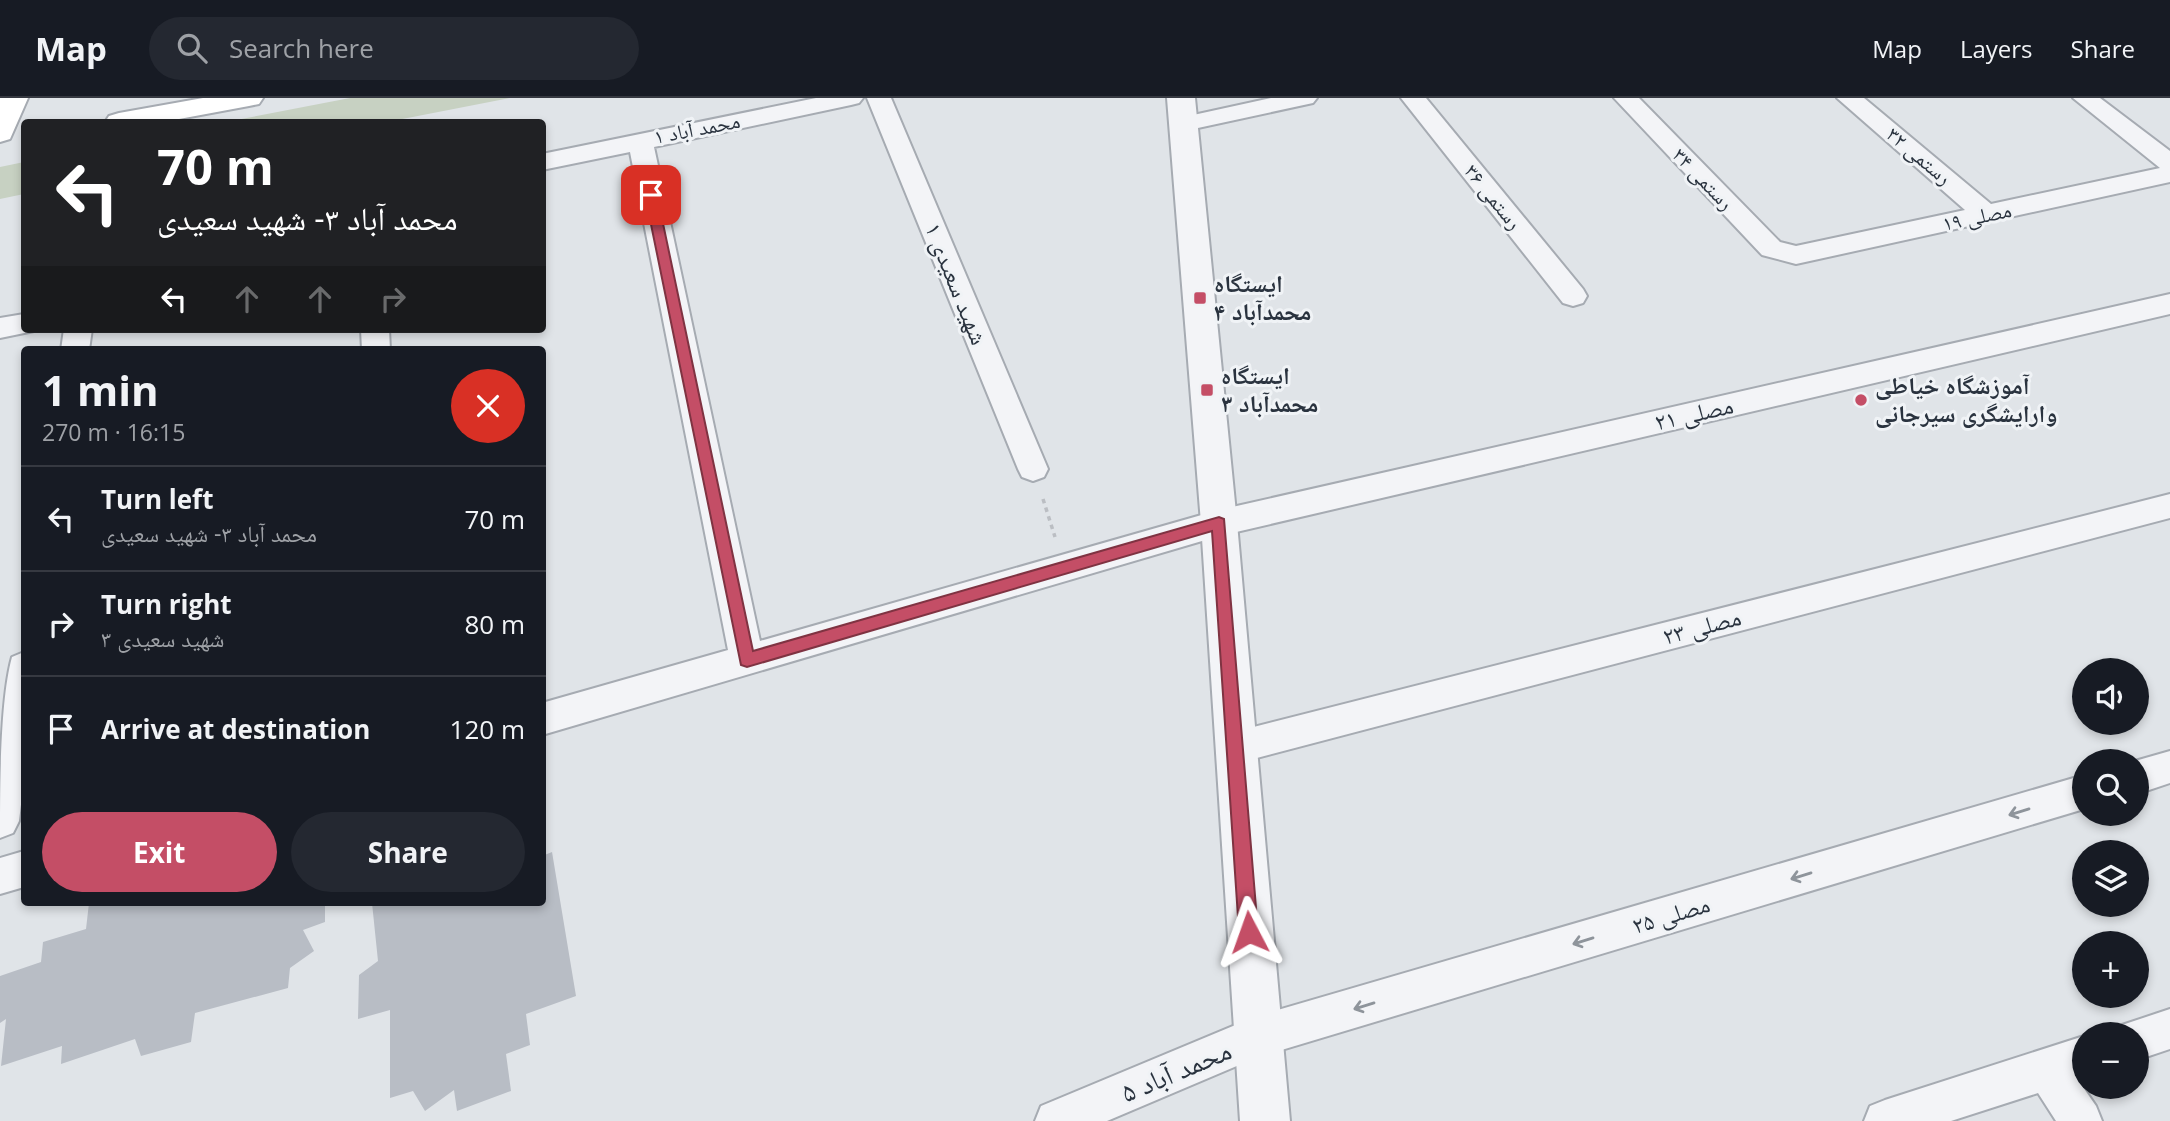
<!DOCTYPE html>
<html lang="en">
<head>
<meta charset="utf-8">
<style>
	:root { --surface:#171b24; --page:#242831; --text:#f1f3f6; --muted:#9ea1a6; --line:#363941; --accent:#c44e66 }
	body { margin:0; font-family:"Open Sans","Noto Naskh Arabic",sans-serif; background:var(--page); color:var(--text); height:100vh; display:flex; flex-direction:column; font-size:26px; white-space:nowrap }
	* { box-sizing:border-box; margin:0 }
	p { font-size:23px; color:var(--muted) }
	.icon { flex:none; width:38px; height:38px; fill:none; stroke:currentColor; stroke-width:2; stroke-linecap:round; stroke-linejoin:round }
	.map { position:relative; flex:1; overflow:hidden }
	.sheet { position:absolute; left:21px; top:248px; width:525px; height:560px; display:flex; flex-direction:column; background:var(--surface); border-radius:7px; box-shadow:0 4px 10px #0003 }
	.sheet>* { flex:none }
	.top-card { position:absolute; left:21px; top:21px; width:525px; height:214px; border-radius:7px; box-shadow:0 4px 10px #0003; background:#202124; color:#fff; overflow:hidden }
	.buttons { position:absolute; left:2072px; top:560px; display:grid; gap:14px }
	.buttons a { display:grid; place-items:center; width:77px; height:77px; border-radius:50%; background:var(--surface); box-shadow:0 4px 10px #0003; font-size:35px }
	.pin { position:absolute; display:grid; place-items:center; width:60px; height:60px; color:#fff; margin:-30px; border-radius:14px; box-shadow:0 4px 10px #0006 }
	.me { position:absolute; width:77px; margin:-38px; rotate:356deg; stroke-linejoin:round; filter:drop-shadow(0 0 5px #0008) }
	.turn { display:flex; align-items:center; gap:24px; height:147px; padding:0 21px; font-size:32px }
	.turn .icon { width:91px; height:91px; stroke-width:2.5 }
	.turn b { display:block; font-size:49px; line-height:60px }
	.lanes { display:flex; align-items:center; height:66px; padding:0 21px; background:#0003; justify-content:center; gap:35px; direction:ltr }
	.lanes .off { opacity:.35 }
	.round { display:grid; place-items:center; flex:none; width:74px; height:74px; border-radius:37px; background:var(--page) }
	.headline { display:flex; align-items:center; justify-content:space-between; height:119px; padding:0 21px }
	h1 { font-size:42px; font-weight:700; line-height:52px }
	.action { display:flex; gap:14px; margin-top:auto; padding:14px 21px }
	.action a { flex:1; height:80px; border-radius:42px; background:var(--accent); color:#fff; font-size:28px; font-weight:700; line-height:80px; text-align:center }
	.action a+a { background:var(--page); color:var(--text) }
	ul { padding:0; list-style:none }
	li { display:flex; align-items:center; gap:21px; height:105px; padding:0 21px; border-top:2px solid var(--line) }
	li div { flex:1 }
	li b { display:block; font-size:26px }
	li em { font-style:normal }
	header { display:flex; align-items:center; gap:42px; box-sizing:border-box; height:98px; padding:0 35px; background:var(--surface); border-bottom:2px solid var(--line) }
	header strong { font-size:33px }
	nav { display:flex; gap:38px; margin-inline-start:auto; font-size:24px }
	.search { width:490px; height:63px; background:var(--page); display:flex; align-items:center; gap:18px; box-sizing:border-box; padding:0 24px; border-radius:38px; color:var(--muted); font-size:26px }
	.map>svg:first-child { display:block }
	.green { fill:#c7d1c2 }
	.building { fill:#b8bdc5 }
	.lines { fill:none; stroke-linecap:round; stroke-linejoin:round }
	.minor-casing { stroke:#a6abb2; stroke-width:4 }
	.tertiary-casing { stroke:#a6abb2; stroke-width:4 }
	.secondary-casing { stroke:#a6abb2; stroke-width:4 }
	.path { stroke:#bbbec3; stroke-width:3.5; stroke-dasharray:4.5 4.5; stroke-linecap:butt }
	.minor { fill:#f3f4f7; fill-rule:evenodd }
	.tertiary { fill:#f3f4f7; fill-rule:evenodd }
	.secondary { fill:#fff; fill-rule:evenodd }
	.oneway { stroke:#8e949b }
	.route { fill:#c44e66; stroke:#7f3342; stroke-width:2 }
	.poi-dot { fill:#c44e66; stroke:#f0f3f6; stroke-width:2.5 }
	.labels { text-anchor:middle; stroke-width:6; stroke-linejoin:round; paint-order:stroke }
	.far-street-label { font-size:21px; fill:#2a333f; stroke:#f0f3f6 }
	.street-label { font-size:24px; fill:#2a333f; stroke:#f0f3f6 }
	.poi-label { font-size:24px; font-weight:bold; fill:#2a333f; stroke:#f0f3f6; text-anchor:start }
	.near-street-label { font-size:28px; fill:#2a333f; stroke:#f0f3f6 }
</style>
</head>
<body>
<header>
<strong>Map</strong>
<div class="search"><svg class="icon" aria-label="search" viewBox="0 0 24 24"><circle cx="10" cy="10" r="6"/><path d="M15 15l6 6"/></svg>Search here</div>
<nav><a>Map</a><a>Layers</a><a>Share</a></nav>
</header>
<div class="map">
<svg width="2170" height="1023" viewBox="0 0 2170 1023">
	<rect width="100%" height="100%" fill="#e0e4e8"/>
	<path class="green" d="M 350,0 L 510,0 L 387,24 L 226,24 Z
		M 24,64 L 24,96 L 0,101 L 0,69 Z"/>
	<path class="building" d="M 552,754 L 576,898 L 526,916 L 530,947 L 506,956 L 511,993 L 457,1013 L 454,992 L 425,1013 L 413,993 L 390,1000 L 390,912 L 358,921 L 359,877 L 378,863 L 372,805 L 542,805 L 542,758 Z
		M 89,805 L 325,805 L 325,824 L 303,832 L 314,853 L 290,870 L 288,890 L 195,915 L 191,944 L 141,958 L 135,941 L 61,966 L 62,948 L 1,968 L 6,921 L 0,925 L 0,878 L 41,864 L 43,844 L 86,831 Z"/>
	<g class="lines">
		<g class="minor-casing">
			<path id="minor" d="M 816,0 L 863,0 L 859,5 L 851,7 L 654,49 L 760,543 L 1219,412 L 2170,196 L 2170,216 L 1219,438 L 542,637 L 542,605 L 728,552 L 630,54 L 542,72 L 542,56 Z
				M 867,0 L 891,0 L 1048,371 L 1044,379 L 1033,383 L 1022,379 L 1018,371 Z
				M 1271,0 L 1317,0 L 1313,5 L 1184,33 L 1175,31 L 1172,26 L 1175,21 Z
				M 1401,0 L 1426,0 L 1583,191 L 1587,198 L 1583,205 L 1573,208 L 1563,205 Z
				M 1614,0 L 1639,0 L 1780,144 L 1796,148 L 1965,112 L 1837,0 L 1864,0 L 1991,106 L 2160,70 L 2073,0 L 2100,0 L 2170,53 L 2170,84 L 1796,166 L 1762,157 Z
				M 24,216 L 24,231 L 35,231 L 34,233 L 0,240 L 0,220 Z
				M 64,231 L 92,231 L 89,252 L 61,252 Z
				M 361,231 L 389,231 L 390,252 L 362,252 Z
				M 2170,396 L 2170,420 L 1234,666 L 1221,661 L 1216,650 L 1221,639 L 1234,634 Z
				M 24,554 L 24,682 L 19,723 L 13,735 L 0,740 C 0,690 0,602 12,559 Z
				M 2170,653 L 2170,685 L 2137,696 L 2135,663 Z
				M 2084,677 L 2084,711 L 1258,959 L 1107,1023 L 1035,1023 L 1041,1008 L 1257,918 Z
				M 24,753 L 24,789 L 0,796 L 0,760 Z
				M 2170,911 L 2170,951 L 2137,962 L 2137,936 L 2119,936 L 2122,927 Z
				M 2084,938 L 2084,980 L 2078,982 L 2096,1008 L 2102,1023 L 2056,1023 L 2038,995 L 1951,1023 L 1864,1023 L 1870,1008 L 1885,1002 Z"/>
		</g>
		<g class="tertiary-casing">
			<path id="tertiary" d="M 1167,0 L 1195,0 L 1237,425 L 1290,1023 L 1240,1023 L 1201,425 Z"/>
		</g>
		<g class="secondary-casing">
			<path id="secondary" d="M 0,0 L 28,0 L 10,41 L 0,44 Z
				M 203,0 L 263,0 L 259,6 L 249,8 L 163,24 L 105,24 L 109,18 L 119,15 Z"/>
		</g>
		<path class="path" d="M 1043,401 L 1055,439"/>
		<use href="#minor" class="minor"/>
		<use href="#tertiary" class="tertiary"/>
		<use href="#secondary" class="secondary"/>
	</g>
	<defs><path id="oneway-shaft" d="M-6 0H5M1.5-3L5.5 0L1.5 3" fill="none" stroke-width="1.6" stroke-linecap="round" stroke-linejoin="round" transform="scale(1.75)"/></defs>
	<g class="oneway">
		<use href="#oneway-shaft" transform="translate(2019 714) rotate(163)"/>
		<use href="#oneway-shaft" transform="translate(1801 778) rotate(163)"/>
		<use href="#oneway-shaft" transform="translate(1583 843) rotate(163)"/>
		<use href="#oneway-shaft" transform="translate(1364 908) rotate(163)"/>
	</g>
	<path class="route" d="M 651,93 L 657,97 L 753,553 L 1219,419 L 1224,421 L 1258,834 L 1255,841 L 1249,843 L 1242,841 L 1239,834 L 1212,433 L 747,569 L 741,567 L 645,97 Z"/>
	<g class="poi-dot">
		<rect x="1193" y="193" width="14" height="14" rx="3.5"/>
		<rect x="1200" y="285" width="14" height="14" rx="3.5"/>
		<circle cx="1861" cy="302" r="7"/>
	</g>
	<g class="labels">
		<g class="far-street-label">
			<text transform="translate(697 31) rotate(-11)" y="7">محمد آباد ۱</text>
			<text transform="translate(1919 58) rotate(40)" y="7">رستمی ۳۲</text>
			<text transform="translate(1703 81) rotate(46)" y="7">رستمی ۳۴</text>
			<text transform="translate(1493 99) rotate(51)" y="7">رستمی ۳۶</text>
			<text transform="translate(1977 119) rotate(-12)" y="7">مصلی ۱۹</text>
		</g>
		<g class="street-label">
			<text transform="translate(956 186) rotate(68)" y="8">شهید سعیدی ۱</text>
			<text transform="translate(1694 316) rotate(-13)" y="8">مصلی ۲۱</text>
			<text transform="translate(1702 529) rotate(-15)" y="8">مصلی ۲۳</text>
			<text transform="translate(1671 817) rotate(-17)" y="8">مصلی ۲۵</text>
		</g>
		<g class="poi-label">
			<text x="1214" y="194">ایستگاه<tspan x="1214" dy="28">محمدآباد ۴</tspan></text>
			<text x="1221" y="286">ایستگاه<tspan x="1221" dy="28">محمدآباد ۳</tspan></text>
			<text x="1875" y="296">آموزشگاه خیاطی<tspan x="1875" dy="28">وارایشگری سیرجانی</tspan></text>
		</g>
		<g class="near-street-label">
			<text transform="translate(1176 973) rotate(-23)" y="10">محمد آباد ۵</text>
		</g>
	</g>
</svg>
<div class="buttons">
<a><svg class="icon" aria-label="sound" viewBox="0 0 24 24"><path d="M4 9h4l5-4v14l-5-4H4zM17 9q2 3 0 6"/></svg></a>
<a><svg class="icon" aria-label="search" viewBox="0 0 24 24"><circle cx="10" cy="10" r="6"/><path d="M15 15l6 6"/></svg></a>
<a><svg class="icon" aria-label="layers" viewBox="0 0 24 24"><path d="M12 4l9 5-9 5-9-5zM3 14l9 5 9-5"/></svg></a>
<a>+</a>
<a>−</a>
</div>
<div class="pin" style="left:651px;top:97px;background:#d93025"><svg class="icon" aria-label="arrive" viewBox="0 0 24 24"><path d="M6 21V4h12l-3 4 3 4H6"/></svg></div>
<svg class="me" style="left:1249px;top:834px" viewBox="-20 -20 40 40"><path d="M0-17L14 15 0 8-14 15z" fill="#c44e66" stroke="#fff" stroke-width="4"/></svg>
<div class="top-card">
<div class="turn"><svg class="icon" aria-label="left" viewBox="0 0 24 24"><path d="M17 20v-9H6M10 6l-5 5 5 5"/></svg><div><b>70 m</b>محمد آباد ۳- شهید سعیدی</div></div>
<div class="lanes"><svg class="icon" aria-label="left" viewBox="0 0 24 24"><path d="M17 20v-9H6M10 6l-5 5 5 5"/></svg><svg class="icon off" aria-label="ahead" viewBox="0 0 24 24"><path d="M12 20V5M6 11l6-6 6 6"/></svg><svg class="icon off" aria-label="ahead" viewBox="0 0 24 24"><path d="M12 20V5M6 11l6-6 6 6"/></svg><svg class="icon off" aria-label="right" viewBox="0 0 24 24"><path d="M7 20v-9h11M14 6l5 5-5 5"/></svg></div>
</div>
<section class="sheet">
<div class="headline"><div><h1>1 min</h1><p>270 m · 16:15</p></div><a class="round" style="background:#d93025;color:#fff"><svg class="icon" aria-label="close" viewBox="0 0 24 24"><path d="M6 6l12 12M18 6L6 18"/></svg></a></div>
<ul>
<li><svg class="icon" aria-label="left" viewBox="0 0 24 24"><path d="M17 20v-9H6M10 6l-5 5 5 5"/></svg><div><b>Turn left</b><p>محمد آباد ۳- شهید سعیدی</p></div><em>70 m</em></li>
<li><svg class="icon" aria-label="right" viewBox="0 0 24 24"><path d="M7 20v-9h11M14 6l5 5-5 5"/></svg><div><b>Turn right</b><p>شهید سعیدی ۳</p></div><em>80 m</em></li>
<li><svg class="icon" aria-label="arrive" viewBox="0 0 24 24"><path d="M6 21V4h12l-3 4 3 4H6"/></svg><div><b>Arrive at destination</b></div><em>120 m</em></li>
</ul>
<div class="action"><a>Exit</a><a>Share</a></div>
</section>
</div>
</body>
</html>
